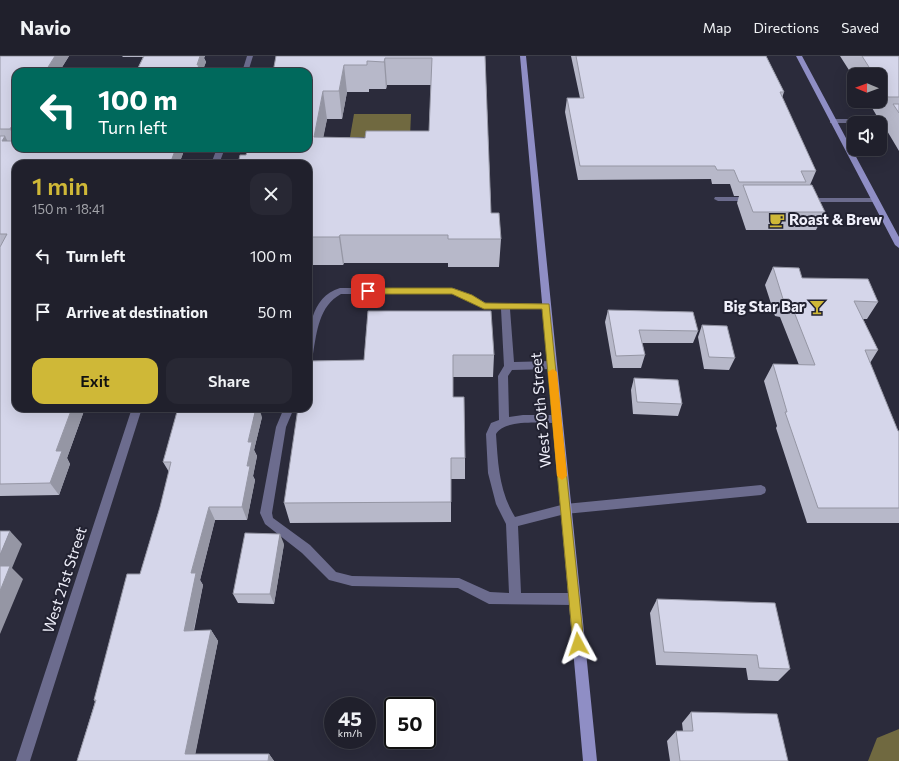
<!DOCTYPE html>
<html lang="en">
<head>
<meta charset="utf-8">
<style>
	:root { --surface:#20202c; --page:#282834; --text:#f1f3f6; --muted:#a2a3a9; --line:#3d3e48; --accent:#cfb837 }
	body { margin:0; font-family:Commissioner,sans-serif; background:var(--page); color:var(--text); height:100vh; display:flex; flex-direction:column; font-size:15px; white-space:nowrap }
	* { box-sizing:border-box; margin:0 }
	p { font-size:13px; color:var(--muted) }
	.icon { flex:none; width:22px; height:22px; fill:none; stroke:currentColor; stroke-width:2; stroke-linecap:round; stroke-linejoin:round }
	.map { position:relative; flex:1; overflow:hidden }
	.sheet { position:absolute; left:12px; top:104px; width:300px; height:252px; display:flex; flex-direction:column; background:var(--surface); border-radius:12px; box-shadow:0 4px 16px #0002,0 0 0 1px var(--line) }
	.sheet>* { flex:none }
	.top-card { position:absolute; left:12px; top:12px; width:300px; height:84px; border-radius:12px; box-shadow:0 4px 16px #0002,0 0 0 1px var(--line); background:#00695c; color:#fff; overflow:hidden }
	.needle { width:26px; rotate:271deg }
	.buttons { position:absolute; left:847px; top:12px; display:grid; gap:8px }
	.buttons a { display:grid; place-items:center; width:40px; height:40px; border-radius:8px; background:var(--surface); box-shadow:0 4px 16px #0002,0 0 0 1px var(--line); font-size:20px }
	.speed { position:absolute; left:324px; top:641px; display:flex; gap:8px; font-size:20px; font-weight:700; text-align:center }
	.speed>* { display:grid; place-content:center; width:52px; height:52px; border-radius:50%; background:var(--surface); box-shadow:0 4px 16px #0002,0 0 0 1px var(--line); line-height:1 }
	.speed small { font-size:10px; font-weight:400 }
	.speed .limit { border:2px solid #111; border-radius:6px; background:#fff; color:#111 }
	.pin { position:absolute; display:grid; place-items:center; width:34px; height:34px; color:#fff; margin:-17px; border-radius:8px; box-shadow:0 2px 6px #0006 }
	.me { position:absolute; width:44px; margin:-22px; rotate:355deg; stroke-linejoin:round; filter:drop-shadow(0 0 3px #0008) }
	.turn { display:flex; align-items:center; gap:14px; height:84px; padding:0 20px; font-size:18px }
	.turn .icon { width:52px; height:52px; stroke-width:2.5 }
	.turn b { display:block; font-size:28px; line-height:34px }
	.round { display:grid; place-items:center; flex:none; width:42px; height:42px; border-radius:12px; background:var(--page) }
	.overview { display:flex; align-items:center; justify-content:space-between; height:68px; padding:0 20px }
	h1 { font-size:24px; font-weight:600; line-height:30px; color:var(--accent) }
	.action { display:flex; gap:8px; margin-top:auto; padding:8px 20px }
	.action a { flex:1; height:46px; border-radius:12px; background:var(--accent); color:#111; font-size:16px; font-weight:600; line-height:46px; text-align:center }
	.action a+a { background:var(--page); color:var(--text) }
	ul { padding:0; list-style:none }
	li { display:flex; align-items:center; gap:12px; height:56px; padding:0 20px }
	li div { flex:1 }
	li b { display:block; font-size:15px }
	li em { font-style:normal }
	header { display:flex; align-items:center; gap:24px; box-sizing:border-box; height:56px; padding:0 20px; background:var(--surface); border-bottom:1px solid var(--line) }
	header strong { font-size:19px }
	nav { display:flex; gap:22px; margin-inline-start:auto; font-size:14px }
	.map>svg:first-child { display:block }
	.water { fill:#706940 }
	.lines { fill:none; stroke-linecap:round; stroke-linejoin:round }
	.river { fill:#706940; fill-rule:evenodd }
	.lane { fill:#6c6c8e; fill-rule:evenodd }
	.street { fill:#6c6c8e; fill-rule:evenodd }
	.secondary { fill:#8f8ec5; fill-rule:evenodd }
	.wall { fill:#b7b8c9; fill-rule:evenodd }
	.shaded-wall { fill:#9596a4 }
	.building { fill:#d5d6ea; stroke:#9596a4; fill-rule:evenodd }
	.route { fill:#cfb837; stroke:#877824 }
	.slow { fill:#f59e0b }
	.labels { text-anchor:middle; stroke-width:4; stroke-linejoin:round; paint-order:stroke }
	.poi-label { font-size:15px; font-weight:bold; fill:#efeffa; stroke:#222231; text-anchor:start }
	.street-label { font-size:15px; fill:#efeffa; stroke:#222231 }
</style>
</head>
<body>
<header>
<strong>Navio</strong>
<nav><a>Map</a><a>Directions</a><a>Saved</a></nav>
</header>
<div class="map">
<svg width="899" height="705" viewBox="0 0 899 705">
	<rect width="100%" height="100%" fill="#2b2b3b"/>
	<path class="water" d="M 354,58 L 411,58 L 410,81 L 350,81 Z"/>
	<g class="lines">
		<path class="river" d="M 899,673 L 899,705 L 868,705 L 877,682 Z"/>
		<path class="lane" d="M 830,63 L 899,63 L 899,67 L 830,67 Z
			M 715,141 L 751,141 L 755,143 L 751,145 L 718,145 L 714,143 Z
			M 802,142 L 875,142 L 879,144 L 875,146 L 802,146 Z
			M 340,232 L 453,232 L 472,239 L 486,247 L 549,248 L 550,250 L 546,253 L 510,253 L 514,306 L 552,305 L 557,309 L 552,313 L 512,314 L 508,320 L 509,361 L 523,359 L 557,359 L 561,360 L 562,363 L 561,366 L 557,367 C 542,367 504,363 496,378 C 498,408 499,435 515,461 L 565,448 L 761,429 L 765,431 L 766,434 L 765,437 L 761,439 L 565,458 L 518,470 L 521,537 L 574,537 L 578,539 L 580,543 L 578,547 L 574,549 L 489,548 L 458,532 L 352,530 L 333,525 L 329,524 L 302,497 L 265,468 L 260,457 L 276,371 L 284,352 L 294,352 L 286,371 L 272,457 L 273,462 L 310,489 L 336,516 L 352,520 L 459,522 L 490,536 L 509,537 L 506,468 L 496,448 L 488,417 L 486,378 L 491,367 L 499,364 L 498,320 L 504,310 L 501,253 L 481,252 L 466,243 L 452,238 L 341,238 C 319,250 317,275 313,298 L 308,302 C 308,276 310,241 340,232 Z"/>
		<path class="street" d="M 247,0 L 253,0 L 248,16 L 242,16 Z
			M 217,92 L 225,92 L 219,108 L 211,108 Z
			M 132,352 L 142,352 L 30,705 L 16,705 Z"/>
		<path class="secondary" d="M 520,0 L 526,0 L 597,705 L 583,705 Z
			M 796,0 L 802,0 L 899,181 L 899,192 L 895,189 Z"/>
	</g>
	<path class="wall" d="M 0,0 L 69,0 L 59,16 L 16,16 L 16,92 L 185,92 L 179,108 L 16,108 L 16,352 L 85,352 L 67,402 L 70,408 L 59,439 L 0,440 Z
		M 122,0 L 205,0 L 204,2 L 206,6 L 202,16 L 136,16 L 143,1 L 123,1 Z
		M 276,0 L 485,0 L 491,157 L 501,183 L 499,211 L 448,211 L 448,207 L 344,207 L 343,209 L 308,209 L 308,108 L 246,99 L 308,92 ZM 387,29 L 431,29 L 429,75 L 365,82 L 323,81 L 327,63 L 342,63 L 347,36 L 369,36 L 369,33 L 386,33 Z
		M 571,0 L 766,0 L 784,36 L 782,42 L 816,115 L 810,129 L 805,129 L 825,156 L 816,174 L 746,174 L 737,147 L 739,140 L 734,140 L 730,128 L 712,128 L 711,123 L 578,124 L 565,56 L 567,42 L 580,42 Z
		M 840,0 L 899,0 L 899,95 L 883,68 L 886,62 L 878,62 L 868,45 L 880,45 L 880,19 L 854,19 L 854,22 Z
		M 773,211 L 802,222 L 878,246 L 867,263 L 863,263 L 878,294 L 870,307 L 898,375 L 899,375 L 899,467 L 807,467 L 776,372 L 777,370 L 764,325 L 773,308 L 799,309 L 780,261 L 775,260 L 765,229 Z
		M 608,254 L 698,275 L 693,287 L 642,287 L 645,299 L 641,312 L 613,312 L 605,266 Z
		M 368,255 L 494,299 L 493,321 L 453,321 L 453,341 L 465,402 L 465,423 L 451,423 L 451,466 L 290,467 L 284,447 L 364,304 Z
		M 702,269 L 735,302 L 729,314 L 704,313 L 698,281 Z
		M 634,322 L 682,348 L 678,360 L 633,358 L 631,334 Z
		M 262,361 L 254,394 L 257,400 L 253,420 L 255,424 L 247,464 L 215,464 L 200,524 L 203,529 L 194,575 L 211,574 L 218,585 L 195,698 L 269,698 L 274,705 L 77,705 L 95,646 L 94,644 L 140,518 L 160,451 L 169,416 L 163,406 Z
		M 284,488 L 274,548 L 238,547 L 233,538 Z
		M 657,543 L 790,613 L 778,625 L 748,624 L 746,612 L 656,609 L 650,557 Z
		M 691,656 L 788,705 L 670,705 L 667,685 L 676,675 L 683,675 L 682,667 Z"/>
	<path class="shaded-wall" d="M 55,0 L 69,0 L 59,16 L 45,16 Z
		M 200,0 L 205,0 L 204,2 L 206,6 L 202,16 L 196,16 L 197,9 Z
		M 385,2 L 387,29 L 386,33 L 384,6 Z
		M 344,9 L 347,36 L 342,63 L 339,35 Z
		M 323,35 L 327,63 L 318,109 L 314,81 Z
		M 16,63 L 16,86 L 10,73 Z
		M 5,80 L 12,94 L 2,85 Z
		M 176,92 L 185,92 L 179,108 L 170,108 Z
		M 340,179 L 344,207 L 343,209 L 339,181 Z
		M 72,352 L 85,352 L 67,402 L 70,408 L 59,439 L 50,427 L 56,395 Z
		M 256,352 L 259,352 L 262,361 L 254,394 L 257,400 L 253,420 L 255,424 L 247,464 L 242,451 L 247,410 L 248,386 Z
		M 209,451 L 215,464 L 200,524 L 203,529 L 191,586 L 184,575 L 191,517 Z
		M 10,475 L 22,488 L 12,512 L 23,523 L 0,578 L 0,499 Z
		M 280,478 L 284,488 L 274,548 L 270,538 Z
		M 211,574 L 218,585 L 194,705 L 185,698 Z
		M 269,698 L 274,705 L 268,705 Z"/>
	<path class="building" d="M 0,0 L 55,0 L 45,16 L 16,16 L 16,63 L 10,73 L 0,73 Z
		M 144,0 L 200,0 L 197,9 L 199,9 L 196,16 L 136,16 Z
		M 276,0 L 485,0 L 491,157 L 499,157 L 501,183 L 448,183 L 448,179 L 340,179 L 339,181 L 308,181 L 308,108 L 238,108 L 240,99 L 246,99 L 248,92 L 308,92 L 308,16 L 273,16 ZM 385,2 L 432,2 L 429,75 L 366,75 L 365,82 L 314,81 L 323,35 L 339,35 L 344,9 L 367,9 L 367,5 L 384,6 Z
		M 576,0 L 766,0 L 784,36 L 780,36 L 816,115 L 801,115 L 806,126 L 739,126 L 734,114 L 717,114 L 715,110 L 580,110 L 567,42 L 584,42 Z
		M 862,0 L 899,0 L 899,41 L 888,41 L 880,28 L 880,19 L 874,19 Z
		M 893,48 L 899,48 L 899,57 Z
		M 0,80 L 5,80 L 2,85 L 16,85 L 16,92 L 176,92 L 170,108 L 16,108 L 16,352 L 72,352 L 56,395 L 62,395 L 50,427 L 0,428 L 0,191 L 7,178 L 0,178 Z
		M 743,129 L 812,129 L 825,156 L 753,156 Z
		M 773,211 L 799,212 L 802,222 L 868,223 L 878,246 L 854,245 L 878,294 L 865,294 L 898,375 L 899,375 L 899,452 L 818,452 L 785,356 L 787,356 L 773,308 L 815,309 L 789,243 L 783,243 Z
		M 608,254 L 693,256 L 698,275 L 639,274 L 645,299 L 616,300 Z
		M 368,255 L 491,255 L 494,299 L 453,299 L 453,341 L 464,341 L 465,402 L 451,402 L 451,446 L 284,447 L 298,352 L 308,352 L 308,305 L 364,304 Z
		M 702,269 L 727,270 L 735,302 L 709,301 Z
		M 634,322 L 678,324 L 682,348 L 637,346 Z
		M 178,352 L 256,352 L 248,386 L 252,386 L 247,410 L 250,410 L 242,451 L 209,451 L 191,517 L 196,517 L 184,575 L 211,574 L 185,698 L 269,698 L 268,705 L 77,705 L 96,644 L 94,644 L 127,518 L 140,518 L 160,451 L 171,406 L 163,406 Z
		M 0,475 L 10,475 L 0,499 Z
		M 245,477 L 280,478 L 270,538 L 233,538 Z
		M 0,510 L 10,510 L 0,535 Z
		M 657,543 L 775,547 L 790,613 L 759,612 L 757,599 L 664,596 Z
		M 691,656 L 777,658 L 788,705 L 680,705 L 676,675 L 693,675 Z"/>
	<path class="route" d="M 368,232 L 452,232 L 472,239 L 485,247 L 549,248 L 584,588 L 582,591 L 578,593 L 574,591 L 573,588 L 542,253 L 484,253 L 452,238 L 368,238 L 364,235 Z"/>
	<path class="slow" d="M 553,313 L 557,316 L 567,420 L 562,424 L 557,420 L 548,316 Z"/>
	<defs>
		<g id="cafe-bare" transform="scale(1.2)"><path d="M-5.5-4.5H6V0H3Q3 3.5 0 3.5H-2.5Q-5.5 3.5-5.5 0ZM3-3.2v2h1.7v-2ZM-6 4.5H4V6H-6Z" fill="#cfb837" stroke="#222231" stroke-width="2.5" paint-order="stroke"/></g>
		<g id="bar-bare" transform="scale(1.2)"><path d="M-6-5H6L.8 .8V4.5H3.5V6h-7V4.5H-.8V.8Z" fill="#cfb837" stroke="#222231" stroke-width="2.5" paint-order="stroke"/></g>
	</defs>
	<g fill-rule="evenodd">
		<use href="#cafe-bare" x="777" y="164"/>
		<use href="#bar-bare" x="817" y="251"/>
	</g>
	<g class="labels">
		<g class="poi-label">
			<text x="789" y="169">Roast &amp; Brew</text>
			<text x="805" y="256" text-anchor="end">Big Star Bar</text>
		</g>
		<g class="street-label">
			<text transform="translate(541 354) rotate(-95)" y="5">West 20th Street</text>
			<text transform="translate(65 524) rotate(-72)" y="5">West 21st Street</text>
		</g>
	</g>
</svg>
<div class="buttons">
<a><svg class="needle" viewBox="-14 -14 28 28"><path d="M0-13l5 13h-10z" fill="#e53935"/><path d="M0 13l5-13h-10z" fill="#a2a3a9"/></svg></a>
<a><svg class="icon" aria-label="sound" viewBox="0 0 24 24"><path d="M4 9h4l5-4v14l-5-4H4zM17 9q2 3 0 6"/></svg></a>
</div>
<div class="speed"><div>45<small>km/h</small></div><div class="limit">50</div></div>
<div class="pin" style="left:368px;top:235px;background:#d93025"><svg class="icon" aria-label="arrive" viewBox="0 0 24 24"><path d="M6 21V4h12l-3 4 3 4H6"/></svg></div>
<svg class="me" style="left:578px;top:588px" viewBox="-20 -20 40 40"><path d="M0-17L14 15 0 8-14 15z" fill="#cfb837" stroke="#fff" stroke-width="4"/></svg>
<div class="top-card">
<div class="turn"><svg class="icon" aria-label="left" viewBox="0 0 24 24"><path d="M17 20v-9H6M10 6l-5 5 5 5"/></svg><div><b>100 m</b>Turn left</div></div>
</div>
<section class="sheet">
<div class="overview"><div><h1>1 min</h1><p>150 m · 18:41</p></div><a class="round"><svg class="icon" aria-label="close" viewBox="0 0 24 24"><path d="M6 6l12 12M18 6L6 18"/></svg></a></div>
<ul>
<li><svg class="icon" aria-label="left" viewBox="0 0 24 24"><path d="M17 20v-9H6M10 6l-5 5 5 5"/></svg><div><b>Turn left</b></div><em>100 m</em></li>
<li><svg class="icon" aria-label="arrive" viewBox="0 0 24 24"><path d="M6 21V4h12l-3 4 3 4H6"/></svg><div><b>Arrive at destination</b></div><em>50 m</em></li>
</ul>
<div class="action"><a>Exit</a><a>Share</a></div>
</section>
</div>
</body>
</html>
